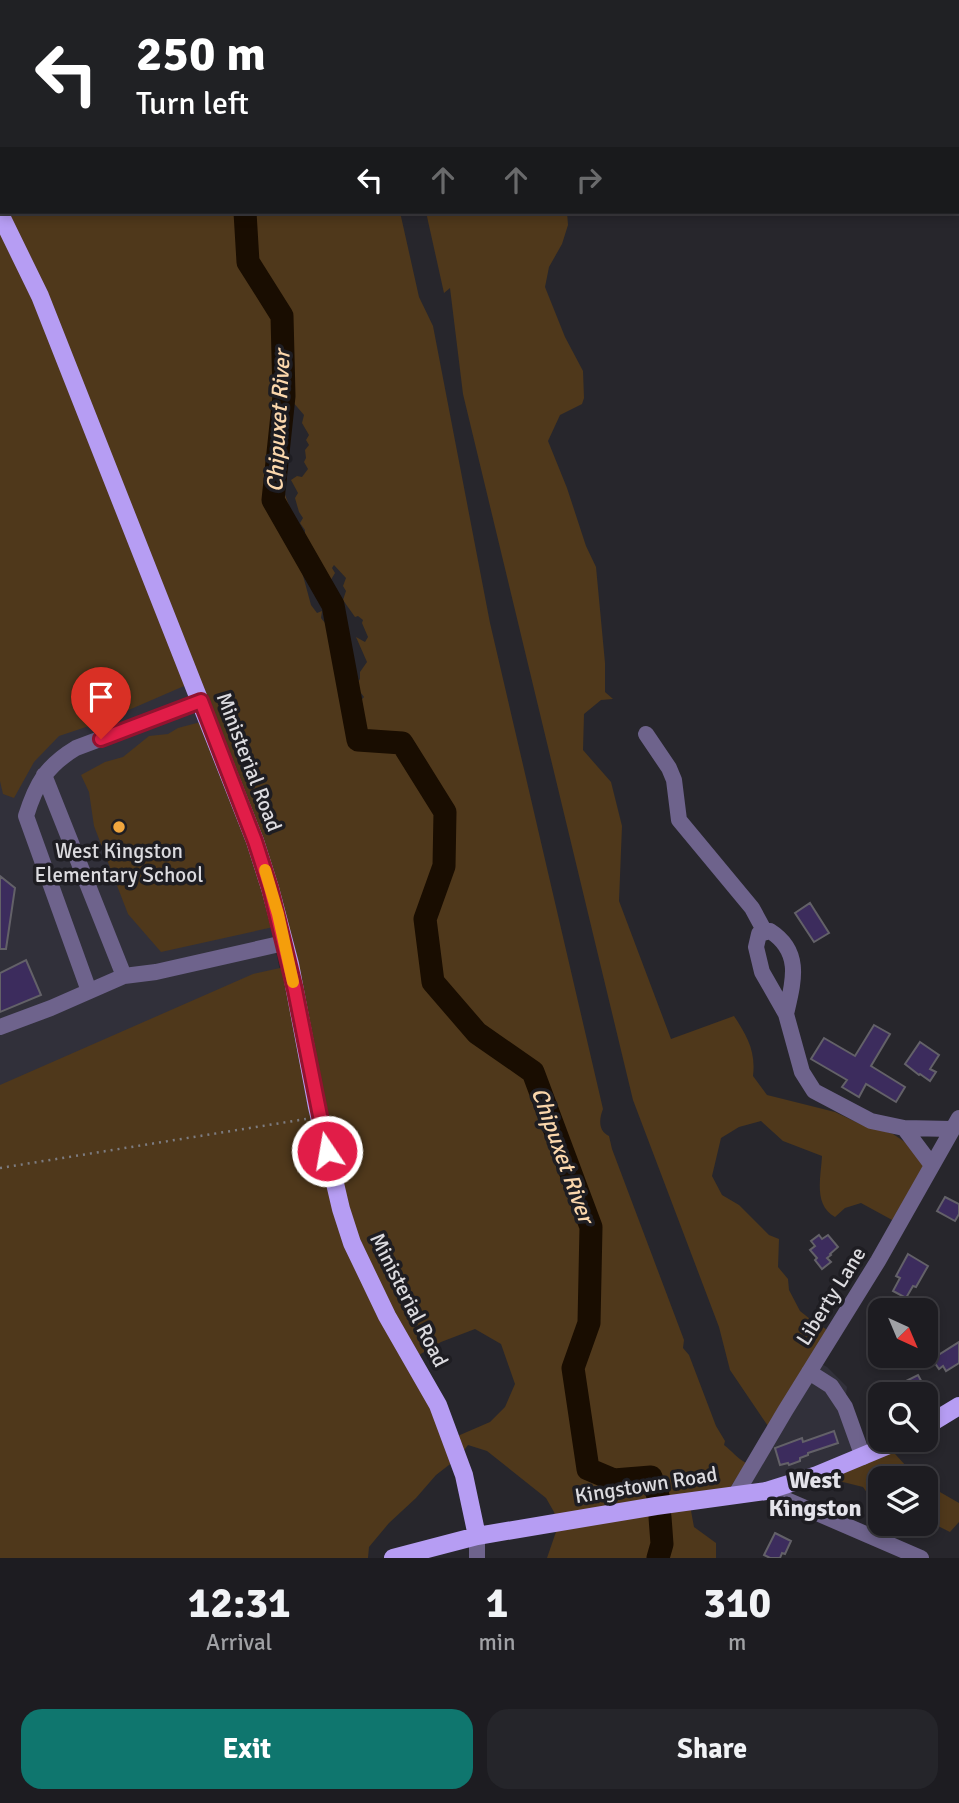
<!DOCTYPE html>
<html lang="en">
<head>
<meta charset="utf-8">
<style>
	:root { --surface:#1d1c21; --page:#25252a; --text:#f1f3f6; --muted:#a0a1a5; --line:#3b3a3f; --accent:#0f766e }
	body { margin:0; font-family:Signika,sans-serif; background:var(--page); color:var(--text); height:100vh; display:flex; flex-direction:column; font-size:26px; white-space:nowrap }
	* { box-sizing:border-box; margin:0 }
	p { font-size:23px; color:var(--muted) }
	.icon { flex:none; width:38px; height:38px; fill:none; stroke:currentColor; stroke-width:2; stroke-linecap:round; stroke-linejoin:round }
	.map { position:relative; height:1558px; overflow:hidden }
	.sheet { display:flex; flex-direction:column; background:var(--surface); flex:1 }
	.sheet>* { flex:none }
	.banner { position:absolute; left:0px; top:0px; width:959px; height:214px; box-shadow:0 4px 10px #0003,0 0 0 2px var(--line); background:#202124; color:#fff; overflow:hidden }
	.needle { width:46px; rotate:136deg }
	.fabs { position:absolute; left:868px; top:1298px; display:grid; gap:14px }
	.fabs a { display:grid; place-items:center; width:70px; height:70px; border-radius:14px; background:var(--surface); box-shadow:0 4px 10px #0003,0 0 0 2px var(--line); font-size:35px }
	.pin { position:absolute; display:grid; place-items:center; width:60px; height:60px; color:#fff; margin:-72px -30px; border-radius:50% 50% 50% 0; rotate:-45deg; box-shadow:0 0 7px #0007 }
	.pin .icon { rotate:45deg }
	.me { position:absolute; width:77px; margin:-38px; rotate:348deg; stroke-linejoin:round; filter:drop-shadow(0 0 5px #0008) }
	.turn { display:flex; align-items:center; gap:24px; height:147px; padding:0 21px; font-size:32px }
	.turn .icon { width:91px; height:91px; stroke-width:2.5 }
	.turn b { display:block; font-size:49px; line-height:60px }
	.lanes { display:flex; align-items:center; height:66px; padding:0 21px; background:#0003; justify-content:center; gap:35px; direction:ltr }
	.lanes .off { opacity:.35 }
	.eta { display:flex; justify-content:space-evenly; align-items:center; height:119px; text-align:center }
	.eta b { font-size:42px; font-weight:800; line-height:49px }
	.button { display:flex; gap:14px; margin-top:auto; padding:14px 21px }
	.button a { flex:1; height:80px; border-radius:21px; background:var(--accent); color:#fff; font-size:28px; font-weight:800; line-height:80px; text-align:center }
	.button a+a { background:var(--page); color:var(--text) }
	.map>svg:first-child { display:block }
	.built { fill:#31303a }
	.green { fill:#4f381b; fill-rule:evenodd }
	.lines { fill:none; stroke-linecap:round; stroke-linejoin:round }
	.river { stroke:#190d01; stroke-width:23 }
	.building { fill:#3c2c5d; stroke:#636168; stroke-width:2 }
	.path { stroke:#7d7c81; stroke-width:2.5; stroke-dasharray:2 5; stroke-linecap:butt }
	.minor { stroke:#6e638c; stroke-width:16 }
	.major { stroke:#b69df3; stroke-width:18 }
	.route-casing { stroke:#92132f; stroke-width:18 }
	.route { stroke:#e11d48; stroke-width:12 }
	.slow { stroke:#f59e0b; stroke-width:12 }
	.poi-dot { fill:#f0a63e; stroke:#1e1d22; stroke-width:2.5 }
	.labels { text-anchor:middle; stroke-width:7; stroke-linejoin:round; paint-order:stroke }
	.street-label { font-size:21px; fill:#dcdbdf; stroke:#1e1d22 }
	.poi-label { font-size:21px; fill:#dcdbdf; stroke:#1e1d22 }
	.water-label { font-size:23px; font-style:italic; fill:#fbd7ac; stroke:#1e1d22 }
	.quarter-label { font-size:24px; font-weight:bold; fill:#e4e3ea; stroke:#1e1d22 }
</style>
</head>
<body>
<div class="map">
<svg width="959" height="1558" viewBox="0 0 959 1558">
	<rect width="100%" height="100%" fill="#27262c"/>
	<path class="built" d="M 169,641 L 266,901 L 289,1016 L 0,1124 L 0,717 Z
		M 813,1359 L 827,1367 L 847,1387 L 844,1409 L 864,1453 L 771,1481 L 730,1488 Z"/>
	<path class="green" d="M 0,0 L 352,0 L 353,2 L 2,2 L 2,212 L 400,212 L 419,297 L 433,326 L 490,623 L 603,1109 C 599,1119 598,1131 609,1136 L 612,1149 L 684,1340 L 683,1348 L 689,1355 L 716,1426 L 725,1441 L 724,1445 C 732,1451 737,1458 746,1463 L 730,1488 L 689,1500 L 694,1527 L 716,1543 L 716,1558 L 547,1558 L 558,1526 L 554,1512 L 546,1498 L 487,1451 L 468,1445 L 458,1458 L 436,1475 L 416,1498 L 389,1523 L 369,1547 L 368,1558 L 0,1558 L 0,1085 L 253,974 L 289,966 L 278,926 L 161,952 L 128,914 L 94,826 L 89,792 L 81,775 L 105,762 L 123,757 L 149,736 L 168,734 L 178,728 L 208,720 L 191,683 L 101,722 L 59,736 L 34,762 L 14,798 L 3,794 L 0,781 ZM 287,385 L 294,396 L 292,401 L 304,415 L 302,423 L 309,435 L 306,440 L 309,445 L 305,450 L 306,458 L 304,462 L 308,469 L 302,477 L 297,476 L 291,480 L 298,493 L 295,498 L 299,512 L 303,518 L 300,523 L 305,530 L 305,538 L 316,559 L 314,564 L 329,583 L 335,573 L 332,568 L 334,565 L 346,578 L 343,586 L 346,591 L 343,600 L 355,617 L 358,616 L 363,620 L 362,623 L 368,637 L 365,642 L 356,637 L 367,662 L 360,672 L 360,679 L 355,685 L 364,697 L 354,708 L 356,713 L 356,717 L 349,720 C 342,710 335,693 339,680 L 334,671 L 336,666 C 332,656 335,644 332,634 C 330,628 325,623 321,618 L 322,611 L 317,613 L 311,605 L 295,546 L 290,508 L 281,484 L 284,454 L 278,392 L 281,387 ZM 475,1329 L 501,1344 L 515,1384 L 505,1407 L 490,1422 L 453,1438 L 419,1355 L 441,1342 Z
		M 426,212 L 567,212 L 568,225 L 562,244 L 549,267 L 545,287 L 565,337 L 583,371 L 584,398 L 582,404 L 560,415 L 548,441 L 567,488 L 586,546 L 596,567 L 605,663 L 605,692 L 613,699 L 601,700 L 584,714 L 583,750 L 611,782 L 622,826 L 619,901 L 671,1039 L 734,1016 C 747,1036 756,1051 753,1076 L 767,1095 L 835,1112 L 860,1124 L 893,1134 L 930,1159 L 894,1221 L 861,1203 L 845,1208 L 835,1217 C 813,1205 821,1177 822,1156 L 783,1141 L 761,1121 L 739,1127 L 721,1138 L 712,1176 L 722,1195 L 739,1205 L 769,1235 L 779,1239 L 778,1267 L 788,1279 L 789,1290 L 800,1311 L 810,1319 L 829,1331 L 770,1429 L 730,1370 L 719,1327 L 633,1100 L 463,394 L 450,288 L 444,293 Z
		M 885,1443 L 918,1479 L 880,1479 L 880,1511 L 863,1487 L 839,1481 L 825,1469 Z
		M 926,1484 L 959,1503 L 959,1522 L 950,1532 L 934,1524 L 926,1523 Z"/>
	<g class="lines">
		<path class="river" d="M 76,0 L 76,2
			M 245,212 L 248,262 L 282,316 L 284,396 L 273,500 L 333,605 L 358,740 L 402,743 L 445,812 L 444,866 L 425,919 L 433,982 L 477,1033 L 533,1072 L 591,1227 L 589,1323 L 573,1368 L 588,1469 L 614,1480 L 651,1477 L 658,1496
			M 658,1558 L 662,1544 L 660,1517"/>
	</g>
	<path class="building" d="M 0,876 L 15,888 L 6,949 L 0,949 Z
		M 810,903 L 829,933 L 814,942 L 795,913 Z
		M 26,960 L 41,995 L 0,1012 L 0,973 Z
		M 874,1025 L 890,1034 L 871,1066 L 905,1087 L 896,1102 L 866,1084 L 859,1097 L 842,1087 L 847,1080 L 811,1059 L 824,1038 L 855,1056 Z
		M 920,1042 L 939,1055 L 930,1069 L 936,1072 L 930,1081 L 920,1074 L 919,1075 L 905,1064 Z
		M 945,1197 L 959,1204 L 959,1214 L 955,1221 L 937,1211 Z
		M 819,1235 L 822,1239 L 828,1235 L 838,1247 L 830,1254 L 831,1255 L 827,1258 L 831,1262 L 822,1269 L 815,1260 L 817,1258 L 810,1250 L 815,1246 L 811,1241 Z
		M 908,1254 L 928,1266 L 916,1287 L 913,1286 L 906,1298 L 893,1291 L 900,1278 L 896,1276 Z
		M 959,1342 L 959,1363 L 946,1371 L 943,1366 L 939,1369 L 932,1359 Z
		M 918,1375 L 925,1388 L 921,1389 L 924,1395 L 903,1395 L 898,1385 Z
		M 834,1431 L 838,1443 L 808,1453 L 808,1455 L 800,1458 L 800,1461 L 789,1465 L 788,1463 L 780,1465 L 775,1448 L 802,1438 L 803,1442 Z
		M 775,1533 L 791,1541 L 785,1554 L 782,1553 L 780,1558 L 770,1558 L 764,1555 Z"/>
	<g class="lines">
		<path class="path" d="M 0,1168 L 306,1119"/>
		<path class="minor" d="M 646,734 L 669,768 L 674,780 L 679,820 L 752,908 L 765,932
			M 44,775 L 124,976
			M 89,991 L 26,816 C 36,784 46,766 76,748 L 201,701
			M 786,1014 C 793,983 803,952 770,931 L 759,934 L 756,947 L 762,972 L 786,1014 L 802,1072 L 814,1091 L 871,1121 L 904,1128
			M 0,1027 L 51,1008 L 124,976 L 156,972 L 284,943
			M 931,1164 L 904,1128 L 952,1129
			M 809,1372 L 831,1386 L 845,1407 L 863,1457
			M 766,1491 L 921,1558
			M 736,1494 L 785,1411 L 878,1261 L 959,1118
			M 477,1536 L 477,1558"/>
		<path class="major" d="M 0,214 L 40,296 L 255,841 L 270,888 L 290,964 L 317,1107 L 341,1209 L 352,1243 L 387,1316 L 438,1405 L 464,1475 L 477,1536
			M 926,1426 L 959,1406
			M 393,1558 L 477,1536 L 656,1506 L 766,1491 L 817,1475 L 901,1440"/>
	</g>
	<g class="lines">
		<g class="route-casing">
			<path id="route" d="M 101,739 L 201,701 L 255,841 L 270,888 L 295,990 L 327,1151"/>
		</g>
		<use href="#route" class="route"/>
		<path class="slow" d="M 265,870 L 278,914 L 293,982"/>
	</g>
	<circle class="poi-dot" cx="119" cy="827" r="7"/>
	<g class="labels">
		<g class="street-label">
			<text transform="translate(249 762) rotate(69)" y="7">Ministerial Road</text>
			<text transform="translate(831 1296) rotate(-58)" y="7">Liberty Lane</text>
			<text transform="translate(409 1300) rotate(63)" y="7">Ministerial Road</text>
			<text transform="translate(646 1485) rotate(-9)" y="7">Kingstown Road</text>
		</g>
		<g class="poi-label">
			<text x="119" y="858">West Kingston<tspan x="119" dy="24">Elementary School</tspan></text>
		</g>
		<g class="water-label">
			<text transform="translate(278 421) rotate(-87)" y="8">Chipuxet River</text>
			<text transform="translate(563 1155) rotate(70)" y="8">Chipuxet River</text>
		</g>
		<g class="quarter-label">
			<text x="815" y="1488">West<tspan x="815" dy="28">Kingston</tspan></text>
		</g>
	</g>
</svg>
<div class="fabs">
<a><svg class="needle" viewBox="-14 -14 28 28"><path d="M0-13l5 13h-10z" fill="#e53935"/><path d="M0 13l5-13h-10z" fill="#a0a1a5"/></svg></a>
<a><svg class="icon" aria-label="search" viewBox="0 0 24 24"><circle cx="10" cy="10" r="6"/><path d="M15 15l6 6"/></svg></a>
<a><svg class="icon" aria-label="layers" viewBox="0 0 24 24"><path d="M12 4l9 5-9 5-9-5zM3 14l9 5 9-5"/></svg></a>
</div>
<div class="pin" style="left:101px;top:739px;background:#d93025"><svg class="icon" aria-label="arrive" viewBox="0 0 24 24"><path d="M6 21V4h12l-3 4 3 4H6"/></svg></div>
<svg class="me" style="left:327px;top:1151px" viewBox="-20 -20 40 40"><circle r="17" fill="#e11d48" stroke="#fff" stroke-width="3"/><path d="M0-11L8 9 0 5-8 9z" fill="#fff"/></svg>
<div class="banner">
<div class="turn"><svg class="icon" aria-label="left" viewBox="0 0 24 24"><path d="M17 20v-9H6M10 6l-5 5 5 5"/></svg><div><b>250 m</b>Turn left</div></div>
<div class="lanes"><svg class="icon" aria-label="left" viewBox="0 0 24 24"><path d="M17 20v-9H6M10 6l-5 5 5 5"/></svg><svg class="icon off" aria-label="ahead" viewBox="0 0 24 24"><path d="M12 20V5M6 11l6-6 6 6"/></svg><svg class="icon off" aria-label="ahead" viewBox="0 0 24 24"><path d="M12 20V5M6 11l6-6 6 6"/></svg><svg class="icon off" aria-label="right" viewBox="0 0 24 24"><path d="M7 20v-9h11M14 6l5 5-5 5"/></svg></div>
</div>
</div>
<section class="sheet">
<div class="eta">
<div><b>12:31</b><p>Arrival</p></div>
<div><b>1</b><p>min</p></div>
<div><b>310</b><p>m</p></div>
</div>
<div class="button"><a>Exit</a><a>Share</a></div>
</section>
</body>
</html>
